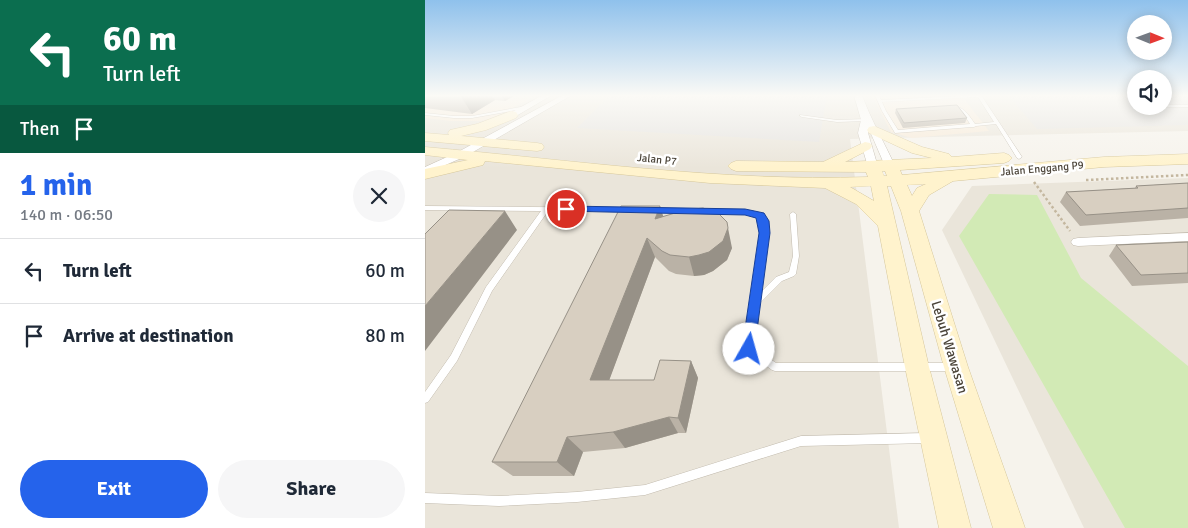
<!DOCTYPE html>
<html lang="en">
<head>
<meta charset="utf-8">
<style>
	:root { --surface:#fff; --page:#f6f6f7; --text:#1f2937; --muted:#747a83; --line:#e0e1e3; --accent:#2563eb }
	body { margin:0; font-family:Signika,sans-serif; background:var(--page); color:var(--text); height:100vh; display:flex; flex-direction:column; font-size:19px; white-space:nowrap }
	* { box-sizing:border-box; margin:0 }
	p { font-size:16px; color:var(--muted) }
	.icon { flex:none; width:28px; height:28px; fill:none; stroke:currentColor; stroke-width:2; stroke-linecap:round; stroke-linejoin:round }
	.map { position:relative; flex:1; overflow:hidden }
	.details { display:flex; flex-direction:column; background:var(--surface); width:425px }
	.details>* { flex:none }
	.banner { background:#0b6e4f; color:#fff; overflow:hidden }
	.needle { width:32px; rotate:91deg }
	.buttons { position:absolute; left:702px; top:15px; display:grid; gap:10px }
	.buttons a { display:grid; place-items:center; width:45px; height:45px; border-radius:50%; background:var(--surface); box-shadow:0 2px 12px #0003; font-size:25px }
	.pin { position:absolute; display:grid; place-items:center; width:42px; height:42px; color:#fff; margin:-21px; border:2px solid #fff; border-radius:50%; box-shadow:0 1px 5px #0007 }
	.me { position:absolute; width:55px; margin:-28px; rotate:7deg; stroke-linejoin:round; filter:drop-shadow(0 0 4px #0008) }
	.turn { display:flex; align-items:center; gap:18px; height:105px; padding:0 20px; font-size:22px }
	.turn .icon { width:65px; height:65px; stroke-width:2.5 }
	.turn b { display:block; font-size:35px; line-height:42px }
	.then { display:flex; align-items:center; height:48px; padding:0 20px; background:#0003; gap:10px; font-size:19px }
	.round { display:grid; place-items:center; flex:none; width:52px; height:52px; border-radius:26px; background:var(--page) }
	.overview { display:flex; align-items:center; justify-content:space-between; height:85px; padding:0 20px }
	h1 { font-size:30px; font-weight:700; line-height:38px; color:var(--accent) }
	.action { display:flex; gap:10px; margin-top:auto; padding:10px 20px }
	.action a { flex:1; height:58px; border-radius:30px; background:var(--accent); color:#fff; font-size:20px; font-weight:700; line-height:58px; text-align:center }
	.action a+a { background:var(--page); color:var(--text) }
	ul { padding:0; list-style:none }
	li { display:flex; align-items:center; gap:15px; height:65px; padding:0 20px; border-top:1px solid var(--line) }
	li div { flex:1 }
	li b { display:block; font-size:19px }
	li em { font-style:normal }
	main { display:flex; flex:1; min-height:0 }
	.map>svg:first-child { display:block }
	.residential { fill:#eae5da }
	.commercial { fill:#f7ead8 }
	.green { fill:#d2eab5 }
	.parking { fill:#e5e3e0 }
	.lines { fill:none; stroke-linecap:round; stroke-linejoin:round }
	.service-casing { stroke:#c2bbae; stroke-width:1 }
	.minor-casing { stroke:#c2bbae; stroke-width:1 }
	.secondary-casing { stroke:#d6c79b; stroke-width:1 }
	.path { stroke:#c4b79f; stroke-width:2.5; stroke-dasharray:2.5 2.5; stroke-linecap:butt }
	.service { fill:#fff; fill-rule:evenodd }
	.minor { fill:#fff; fill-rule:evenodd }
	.secondary { fill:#fff3cd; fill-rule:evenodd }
	.wall { fill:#bab2a6 }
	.shaded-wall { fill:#979187 }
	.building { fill:#d8cfc1; stroke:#979187 }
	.route { fill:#2563eb; stroke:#184099 }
	.labels { text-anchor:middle; stroke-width:5; stroke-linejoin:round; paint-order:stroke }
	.far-street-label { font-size:11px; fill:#4b4439; stroke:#fff }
	.street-label { font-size:14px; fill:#4b4439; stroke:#fff }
</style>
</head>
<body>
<main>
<section class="details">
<div class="banner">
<div class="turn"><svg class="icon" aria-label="left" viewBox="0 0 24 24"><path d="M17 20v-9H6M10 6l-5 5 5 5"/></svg><div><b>60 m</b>Turn left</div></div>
<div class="then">Then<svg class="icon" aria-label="arrive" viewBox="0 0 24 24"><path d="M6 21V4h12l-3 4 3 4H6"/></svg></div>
</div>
<div class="overview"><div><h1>1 min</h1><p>140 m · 06:50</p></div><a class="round"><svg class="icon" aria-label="close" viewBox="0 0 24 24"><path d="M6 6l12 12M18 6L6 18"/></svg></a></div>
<ul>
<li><svg class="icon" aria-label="left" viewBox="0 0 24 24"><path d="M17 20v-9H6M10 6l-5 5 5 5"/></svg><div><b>Turn left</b></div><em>60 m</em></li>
<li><svg class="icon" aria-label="arrive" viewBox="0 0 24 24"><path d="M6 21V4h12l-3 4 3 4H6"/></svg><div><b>Arrive at destination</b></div><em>80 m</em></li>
</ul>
<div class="action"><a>Exit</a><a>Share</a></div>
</section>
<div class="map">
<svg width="763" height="528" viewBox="0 0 763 528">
	<rect width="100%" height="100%" fill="#f6f3ec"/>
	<path class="residential" d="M 0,95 L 711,95 L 711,106 L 739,106 L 739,95 L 763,95 L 763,131 L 425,139 L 474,528 L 0,528 Z
		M 763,178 L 763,528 L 659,528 L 517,230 L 547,186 Z"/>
	<path class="commercial" d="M 0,95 L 112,95 L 70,117 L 56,121 L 26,121 L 0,118 Z
		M 483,95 L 536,95 L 564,131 L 487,138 L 466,132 L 448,97 Z"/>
	<path class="green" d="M 564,194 L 612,195 L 656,278 L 763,366 L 763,528 L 700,528 L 534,236 Z"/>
	<path class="parking" d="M 185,95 L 402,95 L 394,142 L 152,128 Z
		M 583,95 L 711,95 L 711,106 L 739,106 L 739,95 L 763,95 L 763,125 L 612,129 Z"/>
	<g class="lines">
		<g class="service-casing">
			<path id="service" d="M 450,95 L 454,95 L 456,100 L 556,95 L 597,157 L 594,159 L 592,158 L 571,124 L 551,126 L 549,127 L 547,127 L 470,133 L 457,111 ZM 553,97 L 569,122 L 550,124 C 543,114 538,105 525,106 L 525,108 C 536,109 540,116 545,124 L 473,130 L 461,111 L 457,102 Z
				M 739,105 L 763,105 L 763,107 L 737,107 Z
				M 101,106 L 103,106 L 103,108 L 47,118 L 29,118 L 0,115 L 0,113 L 29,116 L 47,116 Z
				M 375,115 L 412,120 L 441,119 L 443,120 L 441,121 L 412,122 L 377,117 L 375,116 Z
				M 0,206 L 202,208 L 205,210 L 202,212 L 123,211 L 67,291 L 32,361 L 3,402 L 0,403 L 0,392 L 26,355 L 61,287 L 116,211 L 0,210 Z
				M 228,208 L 265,209 L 268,211 L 265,213 L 226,211 L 225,210 L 226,209 Z
				M 280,209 L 328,211 L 337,214 L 341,221 L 343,233 L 335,293 L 351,277 L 364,272 L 368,256 L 365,214 L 368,212 L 371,214 L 374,256 L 371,274 L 369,276 L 357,281 L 334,304 L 328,347 L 351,363 L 527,363 L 530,364 L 531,367 L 530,370 L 527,371 L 350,371 L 347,370 L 321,351 L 320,349 L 337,233 L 335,221 L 333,216 L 328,215 L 278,212 L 277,211 L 278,210 Z
				M 504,433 L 507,435 L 509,438 L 507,441 L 504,443 L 376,446 L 220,495 L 152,502 L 74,506 L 0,503 L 0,493 L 74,496 L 152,492 L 220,485 L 376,436 Z"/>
		</g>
		<g class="minor-casing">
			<path id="minor" d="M 118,95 L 127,95 L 86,119 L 80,119 L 78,117 Z
				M 138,95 L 147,95 L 41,156 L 0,174 L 0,167 L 33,152 Z
				M 429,95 L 437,95 C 446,120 459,142 470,166 L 469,168 L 465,169 L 460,166 L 444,129 L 443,133 L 453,167 L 448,170 L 443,167 L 433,133 L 436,120 Z
				M 763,233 L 763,241 L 653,246 L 648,245 L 646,242 L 648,239 L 653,238 Z"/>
		</g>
		<g class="secondary-casing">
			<path id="secondary" d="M 86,111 L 91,112 L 93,115 L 91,118 L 61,130 L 36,136 L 112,143 L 117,144 L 119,147 L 117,150 L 112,151 L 0,141 L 0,133 L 24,135 L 23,133 L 25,130 L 52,124 Z
				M 449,126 L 497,147 L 524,154 L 527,157 L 579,153 L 584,155 L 587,158 L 584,161 L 579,163 L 475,170 L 477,175 L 679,157 L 763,154 L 763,164 L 679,167 L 528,181 L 504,195 L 494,211 L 543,367 L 600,528 L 568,528 L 519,367 L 476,211 L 466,186 L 462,186 L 504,367 L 546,528 L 514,528 L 480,367 L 453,226 L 431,204 L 400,188 L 285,183 L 60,161 L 58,165 L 0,179 L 0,169 L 43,160 L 0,155 L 0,147 C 147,160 295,182 443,177 L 441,172 L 311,171 L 306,169 L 303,166 L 306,163 L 311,161 L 398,162 L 440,142 L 445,143 L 447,146 L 445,149 L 420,162 L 507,158 L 487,153 L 444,133 L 442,130 L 444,127 ZM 457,171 L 460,171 L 462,176 L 459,176 ZM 501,184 L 492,188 L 487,196 L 482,185 ZM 446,186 L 449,201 L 425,187 Z"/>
		</g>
		<path class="path" d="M 661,180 L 763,175
			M 609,182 L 645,231"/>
		<use href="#service" class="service"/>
		<use href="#minor" class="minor"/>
		<use href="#secondary" class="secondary"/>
	</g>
	<path class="wall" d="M 0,95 L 91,95 L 80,101 L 70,100 L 47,114 L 0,108 Z
		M 471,109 L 542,118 L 540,123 L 478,128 L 470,113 Z
		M 763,183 L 763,218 L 655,226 L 635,202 L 641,192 L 710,188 L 711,186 Z
		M 238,216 L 307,248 L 302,260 L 288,271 L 279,275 L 269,276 L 251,274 L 244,271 L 230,257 L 184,380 L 229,380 L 266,361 L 273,378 L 261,433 L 253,433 L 200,448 L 158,452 L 149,476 L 88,476 L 67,462 Z
		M 763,242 L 763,283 L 707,286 L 684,256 L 691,245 Z"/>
	<path class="shaded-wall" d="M 35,95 L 67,95 L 70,100 L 47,114 Z
		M 76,95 L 91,95 L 80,101 Z
		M 235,206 L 241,225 L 230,219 Z
		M 80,211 L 92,230 L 0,351 L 0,306 Z
		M 303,228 L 307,248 L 302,260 L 288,271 L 279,275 L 269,276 L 264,257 Z
		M 222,238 L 230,257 L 178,397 L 165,380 Z
		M 266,361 L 273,378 L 261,433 L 253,418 Z
		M 244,417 L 253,433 L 200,448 L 188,432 Z
		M 142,437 L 158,452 L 149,476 L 132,462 Z"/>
	<path class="building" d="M 532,105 L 542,118 L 479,123 L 471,109 Z
		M 763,183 L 763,208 L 661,215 L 641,192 L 713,188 L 711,186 Z
		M 196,206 L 235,206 L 230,219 L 260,210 L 278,208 L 293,213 L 302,222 L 303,228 L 298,241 L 284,252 L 274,255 L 264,257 L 245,255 L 237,251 L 222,238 L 165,380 L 229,380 L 235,360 L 266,361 L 253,418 L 244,417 L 188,432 L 142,437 L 132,462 L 67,462 Z
		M 24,210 L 80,211 L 0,306 L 0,234 Z
		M 763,242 L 763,273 L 716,275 L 691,245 Z"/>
	<linearGradient id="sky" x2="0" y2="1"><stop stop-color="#8fc1ec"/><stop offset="0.57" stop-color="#fbfaf6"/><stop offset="1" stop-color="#fbfaf6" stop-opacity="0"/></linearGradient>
	<rect width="763" height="168" fill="url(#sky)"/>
	<path class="route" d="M 141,206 L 320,209 L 339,213 L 344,221 L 345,233 L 329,353 L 324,354 L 319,353 L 317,349 L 334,233 L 331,218 L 320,215 L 137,211 L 137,207 Z"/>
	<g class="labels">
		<g class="far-street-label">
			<text transform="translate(232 159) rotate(6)" y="4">Jalan P7</text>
			<text transform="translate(617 168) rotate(-5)" y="4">Jalan Enggang P9</text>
		</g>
		<g class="street-label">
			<text transform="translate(525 347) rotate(73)" y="5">Lebuh Wawasan</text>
		</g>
	</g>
</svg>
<div class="buttons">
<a><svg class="needle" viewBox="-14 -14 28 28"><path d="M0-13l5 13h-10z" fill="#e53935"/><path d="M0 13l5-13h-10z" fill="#747a83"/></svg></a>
<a><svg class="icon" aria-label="sound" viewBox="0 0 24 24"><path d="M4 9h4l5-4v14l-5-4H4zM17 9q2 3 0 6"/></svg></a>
</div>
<div class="pin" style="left:141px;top:209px;background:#d93025"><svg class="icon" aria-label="arrive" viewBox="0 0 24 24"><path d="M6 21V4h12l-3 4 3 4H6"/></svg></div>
<svg class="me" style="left:324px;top:349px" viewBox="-20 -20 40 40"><circle r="19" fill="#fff"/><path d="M0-13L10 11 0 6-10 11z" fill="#2563eb"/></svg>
</div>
</main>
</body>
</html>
